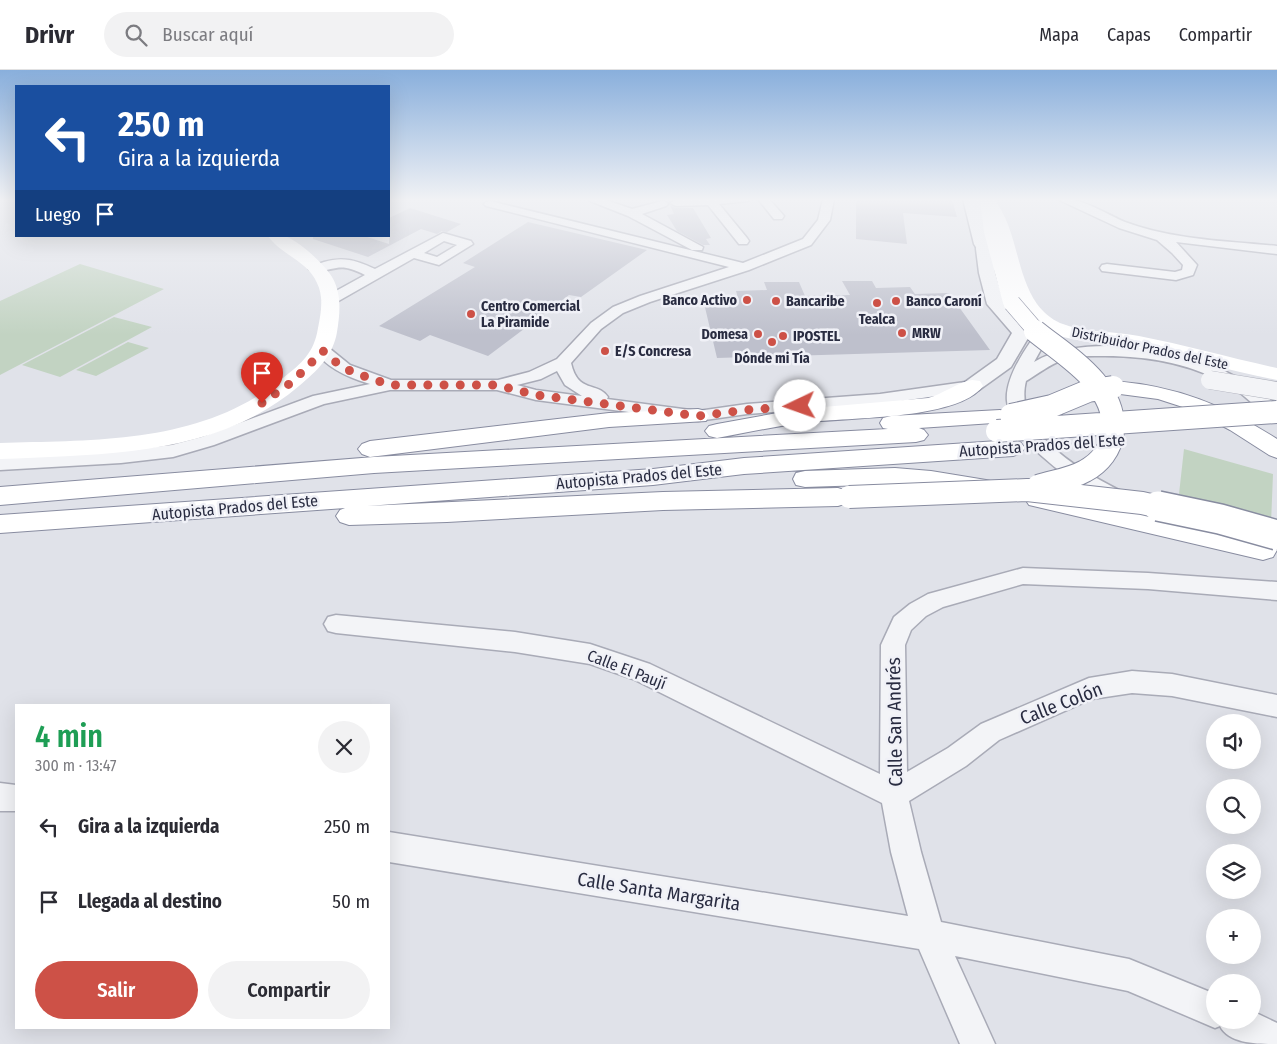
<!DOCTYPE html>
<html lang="es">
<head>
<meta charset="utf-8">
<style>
	:root { --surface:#fff; --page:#f2f2f3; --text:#2b2b33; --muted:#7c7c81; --line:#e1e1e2; --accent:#cd5147 }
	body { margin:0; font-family:"Fira Sans Condensed",sans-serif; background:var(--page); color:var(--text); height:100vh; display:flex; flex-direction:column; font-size:19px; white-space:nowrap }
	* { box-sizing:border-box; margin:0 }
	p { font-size:16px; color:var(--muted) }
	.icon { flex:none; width:28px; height:28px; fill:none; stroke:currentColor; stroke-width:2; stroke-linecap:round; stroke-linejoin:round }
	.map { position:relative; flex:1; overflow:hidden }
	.side { position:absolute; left:15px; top:634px; width:375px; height:325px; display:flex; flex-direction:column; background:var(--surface); border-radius:0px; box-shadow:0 5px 20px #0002 }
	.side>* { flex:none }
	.banner { position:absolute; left:15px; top:15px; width:375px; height:152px; border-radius:0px; box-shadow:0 5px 20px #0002; background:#1a4fa0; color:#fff; overflow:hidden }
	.buttons { position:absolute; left:1206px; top:644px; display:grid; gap:10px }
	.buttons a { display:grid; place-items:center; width:55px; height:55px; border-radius:50%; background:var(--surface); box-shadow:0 5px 20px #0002; font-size:25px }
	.pin { position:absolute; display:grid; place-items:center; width:42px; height:42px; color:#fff; margin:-51px -21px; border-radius:50% 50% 50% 0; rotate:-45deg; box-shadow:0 0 5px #0007 }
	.pin .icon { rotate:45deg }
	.me { position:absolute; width:55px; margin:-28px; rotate:267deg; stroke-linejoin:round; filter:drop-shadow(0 0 4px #0008) }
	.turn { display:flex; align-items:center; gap:18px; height:105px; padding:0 20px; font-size:22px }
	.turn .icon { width:65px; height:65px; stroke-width:2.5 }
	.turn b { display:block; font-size:35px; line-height:42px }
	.then { display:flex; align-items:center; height:48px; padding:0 20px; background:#0003; gap:10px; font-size:19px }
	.round { display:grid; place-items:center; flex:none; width:52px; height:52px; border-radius:26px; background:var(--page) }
	.summary { display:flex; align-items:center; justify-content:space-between; height:85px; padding:0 20px }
	h1 { font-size:30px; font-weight:600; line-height:38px; color:#1e9e55 }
	.primary-button { display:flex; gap:10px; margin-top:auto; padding:10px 20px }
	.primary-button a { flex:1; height:58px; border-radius:30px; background:var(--accent); color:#fff; font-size:20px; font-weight:600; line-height:58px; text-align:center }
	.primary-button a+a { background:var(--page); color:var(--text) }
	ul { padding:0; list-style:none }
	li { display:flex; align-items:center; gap:15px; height:75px; padding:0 20px }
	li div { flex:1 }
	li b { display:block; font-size:19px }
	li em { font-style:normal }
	header { display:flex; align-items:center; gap:30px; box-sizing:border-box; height:70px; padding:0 25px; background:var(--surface); border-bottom:1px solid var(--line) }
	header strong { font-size:24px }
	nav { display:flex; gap:28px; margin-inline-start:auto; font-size:18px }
	.search { width:350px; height:45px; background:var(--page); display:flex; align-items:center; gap:12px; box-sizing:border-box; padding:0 18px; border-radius:28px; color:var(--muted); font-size:19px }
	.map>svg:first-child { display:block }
	.green { fill:#c2d3c2 }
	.building { fill:#bec0cc }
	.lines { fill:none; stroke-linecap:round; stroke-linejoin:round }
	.minor-casing { stroke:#a9abb7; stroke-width:3 }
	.tertiary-casing { stroke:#a9abb7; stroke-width:3 }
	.motorway-casing { stroke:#888ca0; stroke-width:2 }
	.minor { fill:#f3f4f7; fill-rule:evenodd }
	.tertiary { fill:#f3f4f7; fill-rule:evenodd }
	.secondary { fill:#fff; fill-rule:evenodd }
	.motorway { fill:#fff; fill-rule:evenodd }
	.minor-bridge-casing { stroke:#a9abb7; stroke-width:19; stroke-linecap:butt }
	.motorway-bridge-far2-casing { stroke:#888ca0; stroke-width:18; stroke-linecap:butt }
	.motorway-bridge-far1-casing { stroke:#888ca0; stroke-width:24; stroke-linecap:butt }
	.motorway-bridge-casing { stroke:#888ca0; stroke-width:32; stroke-linecap:butt }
	.minor-bridge { stroke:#f3f4f7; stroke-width:18 }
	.motorway-bridge-far2 { stroke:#fff; stroke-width:17 }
	.motorway-bridge-far1 { stroke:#fff; stroke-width:22 }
	.motorway-bridge { stroke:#fff; stroke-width:29 }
	.route { stroke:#cd5147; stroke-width:9; stroke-dasharray:0 16.2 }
	.poi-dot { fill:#cd5147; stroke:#f0f1f7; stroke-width:2 }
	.labels { text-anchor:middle; stroke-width:5; stroke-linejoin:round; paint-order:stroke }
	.far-poi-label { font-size:14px; font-weight:bold; fill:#292c41; stroke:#f0f1f7; text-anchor:start }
	.far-street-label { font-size:14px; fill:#292c41; stroke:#f0f1f7 }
	.street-label { font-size:16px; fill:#292c41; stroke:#f0f1f7 }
	.near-street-label { font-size:19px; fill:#292c41; stroke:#f0f1f7 }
</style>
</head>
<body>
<header>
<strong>Drivr</strong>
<div class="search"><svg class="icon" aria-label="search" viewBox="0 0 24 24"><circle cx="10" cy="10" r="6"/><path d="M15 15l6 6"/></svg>Buscar aquí</div>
<nav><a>Mapa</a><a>Capas</a><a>Compartir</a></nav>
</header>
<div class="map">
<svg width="1277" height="974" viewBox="0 0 1277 974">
	<rect width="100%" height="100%" fill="#e0e2e9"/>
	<path class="green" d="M 80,194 L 164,219 L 0,305 L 0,231 Z
		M 114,247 L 152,257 L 60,307 L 22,295 Z
		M 128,272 L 149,278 L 96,306 L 76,300 Z
		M 1184,379 L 1273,404 L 1271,454 L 1179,424 Z"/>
	<path class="building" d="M 856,129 L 952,129 L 957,147 L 903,143 L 907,174 L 856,169 Z
		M 670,135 L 676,138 L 693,138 L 711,168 L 706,169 L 710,175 L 703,175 L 677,161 L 667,145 L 674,144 Z
		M 410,138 L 461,154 L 447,162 L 442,161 L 437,164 L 421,159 L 368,187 L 313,169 L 313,166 L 364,166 L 389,174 L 389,148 Z
		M 528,152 L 647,180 L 581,227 L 569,225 L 488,286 L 430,265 L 420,271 L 379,256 L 475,197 L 463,193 Z
		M 842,211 L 872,211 L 876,218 L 910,217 L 915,224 L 949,223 L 990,280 L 717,288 L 703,229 L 738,228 L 736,221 L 767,220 L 764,212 L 799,212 L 805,226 L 850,225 Z"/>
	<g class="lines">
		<g class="minor-casing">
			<path id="minor" d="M 588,129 L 603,129 L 632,139 L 662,131 L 666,132 L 668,134 L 666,136 L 642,144 L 703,177 L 702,180 L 692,180 L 628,146 L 590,131 Z
				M 693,129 L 749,129 L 748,131 L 719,134 L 747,168 L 749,171 L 747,174 L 739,174 L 708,135 L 676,136 L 670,133 L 676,130 Z
				M 758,129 L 769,129 L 784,146 L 782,149 L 774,149 Z
				M 823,129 L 834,129 L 830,150 L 811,175 L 749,200 L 650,232 L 623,243 L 601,259 L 571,293 C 578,324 597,311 608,327 L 607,329 L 698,341 L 747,334 L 880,324 L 972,311 L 978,312 L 980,316 L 978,320 L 880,334 L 747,344 L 698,351 L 536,330 L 497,320 L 390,320 L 324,334 L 214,375 L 173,387 L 121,393 L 0,400 L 0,388 L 121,381 L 172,375 L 202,367 L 313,326 L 370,314 C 350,308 328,299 315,281 L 317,278 L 329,278 L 350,295 L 391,310 L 498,310 L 529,302 L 557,289 L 591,253 L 613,237 L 640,226 L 729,197 L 486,136 L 484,134 L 486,132 L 490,131 L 743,193 L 803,169 L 818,150 ZM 557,301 L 565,315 L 582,326 L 536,320 L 517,315 L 541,309 Z
				M 963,129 L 974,129 L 986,173 L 990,179 L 989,182 L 979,182 L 974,174 Z
				M 1057,129 C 1080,126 1104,143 1125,152 C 1173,170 1227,171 1277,176 L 1277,184 L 1176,172 L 1197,195 L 1193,205 L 1176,210 L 1102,201 L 1100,198 L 1102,195 L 1107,194 L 1175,202 L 1182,200 L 1183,195 L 1172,183 L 1157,170 L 1119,158 Z
				M 443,163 L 471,171 L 473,174 L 439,195 L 414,188 L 335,233 L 325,233 L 323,230 L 325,227 L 365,205 C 343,194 339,197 316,203 L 309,199 C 313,195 318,194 324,192 C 344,186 357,191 375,199 ZM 444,171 L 457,175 L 437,187 L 424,183 Z
				M 1036,269 L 1041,271 L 1044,274 L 1034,292 C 1056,279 1081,276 1107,276 C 1169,276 1229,294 1277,335 L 1277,349 C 1263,346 1247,327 1234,318 C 1194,294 1150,286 1105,286 C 1091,286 1076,285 1063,290 C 1050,294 1038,304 1026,311 C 1012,366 1089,405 1129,425 L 1132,430 L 1129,435 C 1105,442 1037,385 1022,366 C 1015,356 1008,343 1007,331 C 1005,311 1020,287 1031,271 Z
				M 1023,498 L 1148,503 L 1277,512 L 1277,530 L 1148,519 L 1023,514 L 943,537 L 926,546 L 911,560 L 905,575 L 907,702 L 948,678 L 981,654 L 1089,608 L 1132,601 L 1172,604 L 1277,625 L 1277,647 L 1172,626 L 1132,623 L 1092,629 L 999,670 L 966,696 L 909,731 L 921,782 L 941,852 L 1129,889 L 1215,924 L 1215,950 L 1252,950 L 1252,941 L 1277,953 L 1277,974 C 1258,974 1229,974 1220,956 L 1215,958 L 1128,921 L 955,886 L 995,974 L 960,974 L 919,879 L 389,792 L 389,762 L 908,846 L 891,782 L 882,733 L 633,609 L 590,594 L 515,582 L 336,563 L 328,561 L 324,554 L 328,547 L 336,545 L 515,562 L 590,574 L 650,594 L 880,704 L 881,575 L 894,547 L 910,534 L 928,524 Z
				M 0,713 L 16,715 L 16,741 L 0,741 Z"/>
		</g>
		<g class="tertiary-casing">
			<path id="tertiary" d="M 971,129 L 985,129 L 991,154 L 992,179 L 995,203 L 1004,233 L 1031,263 L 1011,297 L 979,320 L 972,322 L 965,320 L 962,316 L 965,312 L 997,289 L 1012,263 L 987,234 L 979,203 L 976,179 L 977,154 Z"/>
		</g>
		<g class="motorway-casing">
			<path id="motorway" d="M 980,129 L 994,129 L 1000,162 L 1021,233 L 1019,237 L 1012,239 L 1005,237 L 1003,233 L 984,162 Z
				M 972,310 L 980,311 L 983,316 C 958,351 841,347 800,353 C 772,357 744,363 717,368 L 709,366 L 705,361 L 709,356 L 717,354 L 800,339 L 928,328 C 943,324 956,313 972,310 Z
				M 1113,311 C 1177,316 1224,335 1277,369 L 1277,388 L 1269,385 L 1230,360 L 1192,340 L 1158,329 L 1105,322 L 1102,317 L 1105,312 Z
				M 698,339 L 706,341 L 709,346 L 706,351 L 609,357 L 370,387 L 362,384 L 358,379 L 362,374 L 370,371 L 609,343 Z
				M 1000,340 L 1008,342 L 1011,347 L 1008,352 L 919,358 L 924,360 L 928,365 L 924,370 L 916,372 L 374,403 L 0,435 L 0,417 L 374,387 L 888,359 L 883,358 L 880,353 L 883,348 L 891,346 Z
				M 1013,370 L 1021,373 L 1025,378 L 1021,383 L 1013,386 L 744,404 L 653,415 L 367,436 L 663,422 L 838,418 L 847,421 L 851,427 L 847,433 L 838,436 L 663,440 L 447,452 L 349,455 L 340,452 L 336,446 L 340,440 L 345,438 L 0,463 L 0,445 L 653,399 L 744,388 Z
				M 895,398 L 931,401 L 986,410 L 995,412 L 999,418 L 995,424 L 986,426 L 931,417 L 895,414 L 805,417 L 796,415 L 793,409 L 796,403 L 805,401 Z
				M 1038,420 L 1263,470 L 1273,473 L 1277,480 L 1273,487 L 1263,490 L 1029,435 L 1025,429 L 1029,423 Z"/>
		</g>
		<use href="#minor" class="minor"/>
		<use href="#tertiary" class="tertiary"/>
		<path class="secondary" d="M 980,129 L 994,129 C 1018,160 1015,202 1037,234 C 1043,242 1051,249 1060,253 C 1085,263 1114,261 1139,266 C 1185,275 1231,288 1277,298 L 1277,310 C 1231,301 1186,288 1140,278 C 1109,272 1076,274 1046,261 C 1035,256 1028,248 1022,238 C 998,203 1004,164 980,129 Z
			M 268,166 C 273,166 282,165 287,167 C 300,172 325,195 332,207 C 342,224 340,243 337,262 C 333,286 317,301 299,316 C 215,387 104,384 0,389 L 0,373 C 98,370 202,374 283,308 C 302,293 314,283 318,258 C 321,243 324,227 317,213 C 308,191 281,185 268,166 Z"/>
		<use href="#motorway" class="motorway"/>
		<g class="minor-bridge-casing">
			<path id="minor-bridge" d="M 1210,310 L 1277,321"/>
		</g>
		<g class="motorway-bridge-far2-casing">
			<path id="motorway-bridge-far2" d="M 1012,233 L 1037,262"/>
		</g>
		<g class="motorway-bridge-far1-casing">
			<path id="motorway-bridge-far1" d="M 1035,261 C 1067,287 1117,315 1113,362 C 1111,379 1100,393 1085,401 C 1071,409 1054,411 1038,416
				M 1011,345 L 1052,336 L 1088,321 L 1113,317
				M 997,361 L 1277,342
				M 849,427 L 1027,420 L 1142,433 L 1164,438"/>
		</g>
		<g class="motorway-bridge-casing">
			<path id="motorway-bridge" d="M 1158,436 L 1220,449 L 1277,465"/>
		</g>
		<use href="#minor-bridge" class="minor-bridge"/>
		<use href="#motorway-bridge-far2" class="motorway-bridge-far2"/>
		<use href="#motorway-bridge-far1" class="motorway-bridge-far1"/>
		<use href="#motorway-bridge" class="motorway-bridge"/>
	</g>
	<linearGradient id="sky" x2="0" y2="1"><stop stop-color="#89afdc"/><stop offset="0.49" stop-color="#f1f2f5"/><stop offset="1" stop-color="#f1f2f5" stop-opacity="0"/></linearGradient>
	<rect width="1277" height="265" fill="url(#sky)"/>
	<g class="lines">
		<path class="route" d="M 262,333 L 292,312 L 323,281 L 337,293 L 352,302 L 390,315 L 496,315 L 536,325 L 698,346 L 746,340 L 800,336"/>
	</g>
	<g class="poi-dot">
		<circle cx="747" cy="230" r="5"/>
		<circle cx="776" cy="231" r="5"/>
		<circle cx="896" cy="231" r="5"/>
		<circle cx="877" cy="233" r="5"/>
		<circle cx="471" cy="244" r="5"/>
		<circle cx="902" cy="263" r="5"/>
		<circle cx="758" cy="264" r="5"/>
		<circle cx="783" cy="266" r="5"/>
		<circle cx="772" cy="272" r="5"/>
		<circle cx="605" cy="281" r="5"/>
	</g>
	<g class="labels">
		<g class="far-poi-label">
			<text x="737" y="235" text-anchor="end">Banco Activo</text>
			<text x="786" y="236">Bancaribe</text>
			<text x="906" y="236">Banco Caroní</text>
			<text x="481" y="241">Centro Comercial<tspan x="481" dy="16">La Piramide</tspan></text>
			<text x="877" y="254" text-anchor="middle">Tealca</text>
			<text x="912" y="268">MRW</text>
			<text x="748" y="269" text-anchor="end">Domesa</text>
			<text x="793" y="271">IPOSTEL</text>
			<text x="615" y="286">E/S Concresa</text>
			<text x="772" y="293" text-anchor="middle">Dónde mi Tía</text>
		</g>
		<g class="far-street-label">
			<text transform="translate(1150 278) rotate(12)" y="5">Distribuidor Prados del Este</text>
		</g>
		<g class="street-label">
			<text transform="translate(1042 375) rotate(-4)" y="6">Autopista Prados del Este</text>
			<text transform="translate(639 406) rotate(-5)" y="6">Autopista Prados del Este</text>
			<text transform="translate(235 437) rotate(-5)" y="6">Autopista Prados del Este</text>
			<text transform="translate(627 599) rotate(21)" y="6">Calle El Paují</text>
		</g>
		<g class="near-street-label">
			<text transform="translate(1061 633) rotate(-21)" y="7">Calle Colón</text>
			<text transform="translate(894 652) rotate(-91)" y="7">Calle San Andrés</text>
			<text transform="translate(659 821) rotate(9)" y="7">Calle Santa Margarita</text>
		</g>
	</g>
</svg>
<div class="buttons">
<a><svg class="icon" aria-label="sound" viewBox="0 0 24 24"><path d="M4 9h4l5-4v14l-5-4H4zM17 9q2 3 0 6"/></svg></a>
<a><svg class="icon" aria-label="search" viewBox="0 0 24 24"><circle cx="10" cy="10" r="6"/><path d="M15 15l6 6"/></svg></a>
<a><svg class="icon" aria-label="layers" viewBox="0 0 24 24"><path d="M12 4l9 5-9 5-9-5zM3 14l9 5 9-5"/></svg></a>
<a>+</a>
<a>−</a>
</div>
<div class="pin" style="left:262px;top:333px;background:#d93025"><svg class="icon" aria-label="arrive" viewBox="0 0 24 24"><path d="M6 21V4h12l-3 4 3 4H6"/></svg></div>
<svg class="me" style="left:800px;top:336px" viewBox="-20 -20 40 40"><circle r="19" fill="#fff"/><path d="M0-13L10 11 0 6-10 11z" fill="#cd5147"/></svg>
<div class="banner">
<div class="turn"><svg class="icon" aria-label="left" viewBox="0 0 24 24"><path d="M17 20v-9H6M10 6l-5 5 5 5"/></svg><div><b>250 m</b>Gira a la izquierda</div></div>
<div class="then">Luego<svg class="icon" aria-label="arrive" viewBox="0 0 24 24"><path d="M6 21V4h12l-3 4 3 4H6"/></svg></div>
</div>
<section class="side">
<div class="summary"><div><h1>4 min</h1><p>300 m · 13:47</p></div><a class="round"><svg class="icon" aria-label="close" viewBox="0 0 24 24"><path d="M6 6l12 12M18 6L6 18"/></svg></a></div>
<ul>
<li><svg class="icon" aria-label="left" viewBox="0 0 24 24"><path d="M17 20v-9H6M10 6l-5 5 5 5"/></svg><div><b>Gira a la izquierda</b></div><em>250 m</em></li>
<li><svg class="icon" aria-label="arrive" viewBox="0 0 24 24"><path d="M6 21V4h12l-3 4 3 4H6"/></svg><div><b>Llegada al destino</b></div><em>50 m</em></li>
</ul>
<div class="primary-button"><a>Salir</a><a>Compartir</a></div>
</section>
</div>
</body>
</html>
